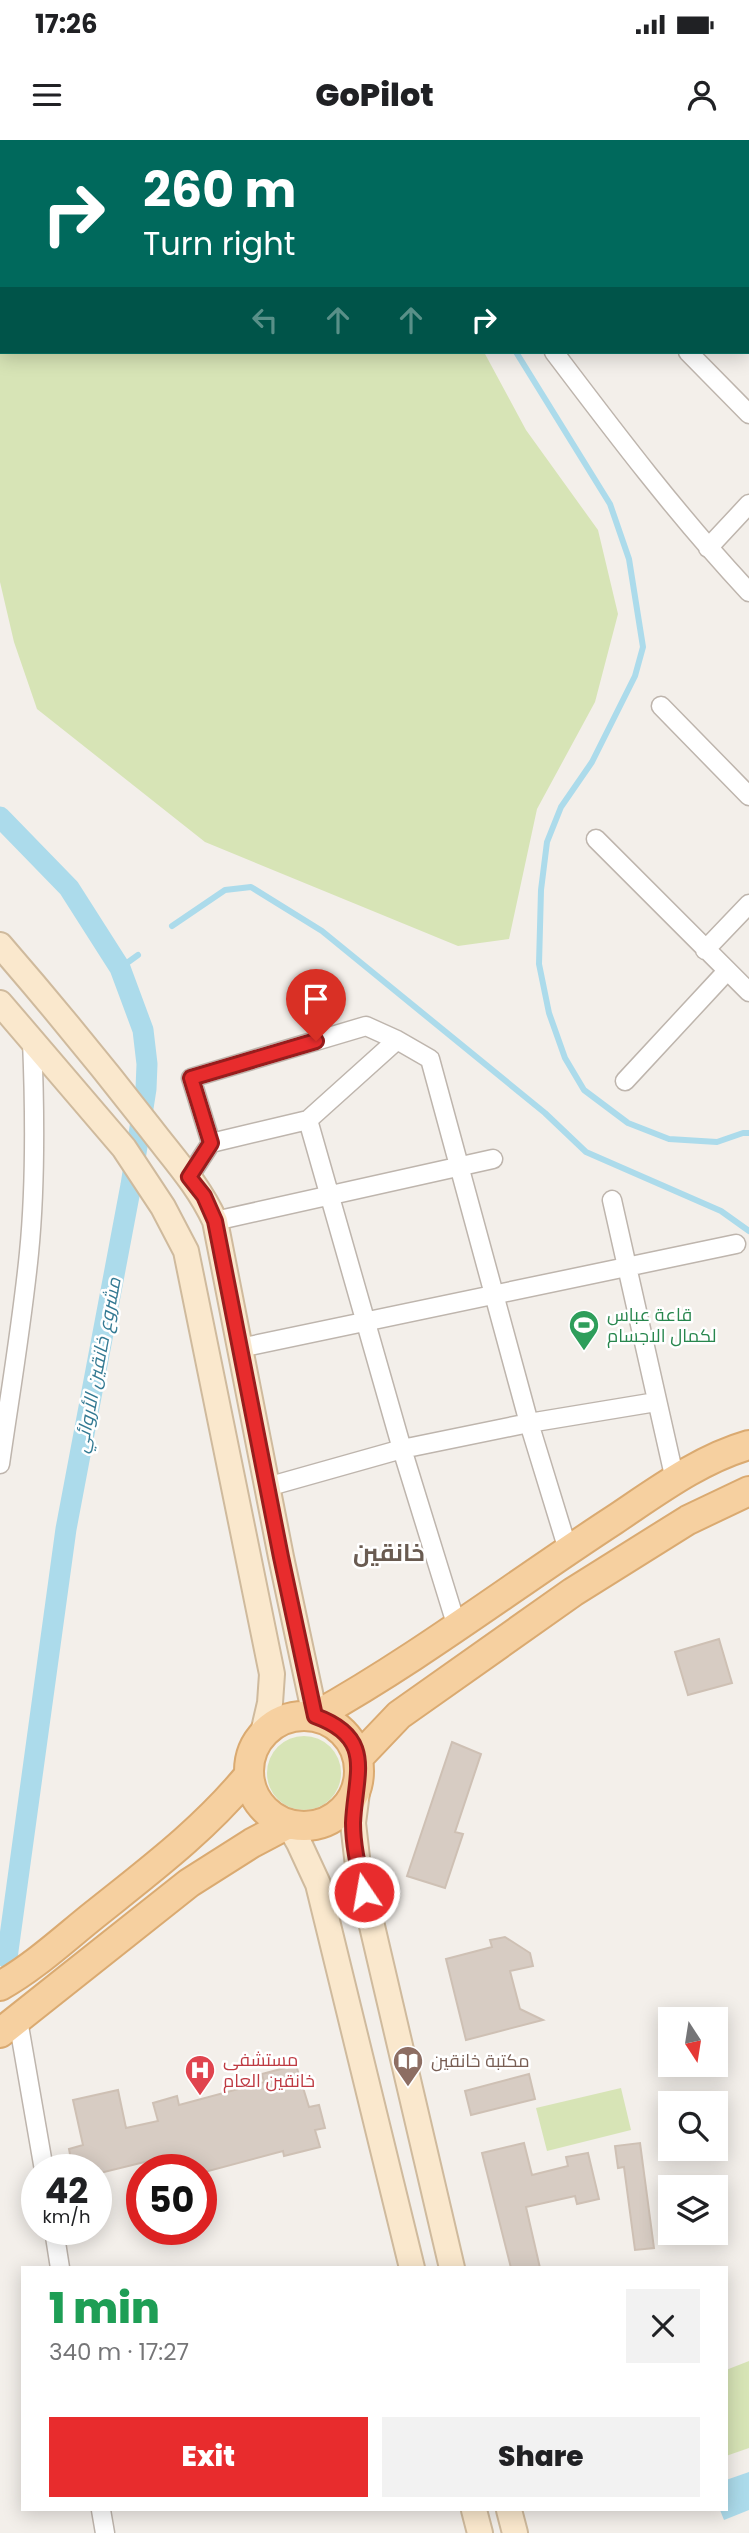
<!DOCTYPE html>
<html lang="en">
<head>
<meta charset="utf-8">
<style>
	:root { --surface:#fff; --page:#f2f2f2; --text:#202124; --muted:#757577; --accent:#e82c2d }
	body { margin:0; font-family:Poppins,Cairo,sans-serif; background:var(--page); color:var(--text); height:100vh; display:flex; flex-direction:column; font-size:26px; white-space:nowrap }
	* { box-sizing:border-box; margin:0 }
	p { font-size:23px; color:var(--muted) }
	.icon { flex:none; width:38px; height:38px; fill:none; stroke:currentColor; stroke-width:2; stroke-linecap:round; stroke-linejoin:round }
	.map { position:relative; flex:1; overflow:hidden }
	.details { position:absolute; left:21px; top:2126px; width:707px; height:245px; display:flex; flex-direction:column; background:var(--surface); border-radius:0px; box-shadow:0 4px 18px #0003 }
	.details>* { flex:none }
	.guide { position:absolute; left:0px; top:0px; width:749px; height:214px; box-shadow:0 4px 18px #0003; background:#00695c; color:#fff; overflow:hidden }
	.needle { width:46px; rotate:168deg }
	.tools { position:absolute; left:658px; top:1867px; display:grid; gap:14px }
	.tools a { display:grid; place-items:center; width:70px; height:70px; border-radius:0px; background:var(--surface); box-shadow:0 4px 18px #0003; font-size:35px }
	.speed { position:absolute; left:21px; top:2014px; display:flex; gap:14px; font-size:35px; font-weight:700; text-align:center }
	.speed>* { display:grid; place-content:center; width:91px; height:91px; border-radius:50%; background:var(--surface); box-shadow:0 4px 18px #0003; line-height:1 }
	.speed small { font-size:18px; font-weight:400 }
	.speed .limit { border:10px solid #d22; background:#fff; color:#111 }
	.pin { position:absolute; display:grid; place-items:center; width:60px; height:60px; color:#fff; margin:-72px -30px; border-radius:50% 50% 50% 0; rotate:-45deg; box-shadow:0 0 7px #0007 }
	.pin .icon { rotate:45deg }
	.me { position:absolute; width:77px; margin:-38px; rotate:348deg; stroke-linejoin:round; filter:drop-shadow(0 0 5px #0008) }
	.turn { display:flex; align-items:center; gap:24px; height:147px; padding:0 28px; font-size:32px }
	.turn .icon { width:91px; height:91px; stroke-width:2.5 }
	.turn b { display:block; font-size:49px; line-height:60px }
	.lanes { display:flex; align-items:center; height:66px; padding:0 28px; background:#0003; justify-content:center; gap:35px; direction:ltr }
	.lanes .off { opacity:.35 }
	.round { display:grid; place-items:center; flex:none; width:74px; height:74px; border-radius:0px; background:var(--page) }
	.head { display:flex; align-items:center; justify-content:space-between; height:119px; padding:0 28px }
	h1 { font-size:42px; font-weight:800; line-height:52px; color:#1e9e55 }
	.button { display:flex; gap:14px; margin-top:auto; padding:14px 28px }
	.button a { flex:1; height:80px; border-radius:0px; background:var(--accent); color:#fff; font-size:28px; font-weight:800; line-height:80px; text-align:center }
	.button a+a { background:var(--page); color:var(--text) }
	.status { display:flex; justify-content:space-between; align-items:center; height:49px; padding:0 35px; background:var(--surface); direction:ltr }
	.status svg { height:19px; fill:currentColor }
	header { display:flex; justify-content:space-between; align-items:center; height:91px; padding:0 28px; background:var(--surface); font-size:32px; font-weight:800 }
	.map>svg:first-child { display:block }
	.green { fill:#d7e4b6 }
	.water { fill:#acdbeb }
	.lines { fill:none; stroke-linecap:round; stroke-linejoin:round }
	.stream { stroke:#acdbeb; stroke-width:6 }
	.canal { stroke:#acdbeb; stroke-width:21 }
	.building { fill:#d7ccc3; stroke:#cec0b4; stroke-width:2 }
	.minor-casing { stroke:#beb5ad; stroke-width:21 }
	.secondary-casing { stroke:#cfba9d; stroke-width:28 }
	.primary-casing { stroke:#daaa71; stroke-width:32 }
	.minor { stroke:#fff; stroke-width:18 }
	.secondary { stroke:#fae8cd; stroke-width:24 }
	.primary { stroke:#f6d0a0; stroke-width:28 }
	.route-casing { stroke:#971d1d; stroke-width:18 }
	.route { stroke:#e82c2d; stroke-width:12 }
	.labels { text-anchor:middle; stroke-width:5; stroke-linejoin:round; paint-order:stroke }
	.leisure-label { font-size:18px; fill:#27864d; stroke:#fff; text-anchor:start }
	.health-label { font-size:18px; fill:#be3a42; stroke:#fff; text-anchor:start }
	.education-label { font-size:18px; fill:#785e54; stroke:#fff; text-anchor:start }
	.water-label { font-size:19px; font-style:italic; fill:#347a93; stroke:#fff }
	.district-label { font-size:24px; font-weight:bold; fill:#695b51; stroke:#fff }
</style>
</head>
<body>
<div class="status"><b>17:26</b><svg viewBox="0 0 49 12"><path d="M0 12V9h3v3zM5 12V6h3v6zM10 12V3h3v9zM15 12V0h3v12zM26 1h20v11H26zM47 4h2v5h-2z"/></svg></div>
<header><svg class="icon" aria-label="menu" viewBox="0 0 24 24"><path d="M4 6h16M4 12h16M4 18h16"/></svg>GoPilot<svg class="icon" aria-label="person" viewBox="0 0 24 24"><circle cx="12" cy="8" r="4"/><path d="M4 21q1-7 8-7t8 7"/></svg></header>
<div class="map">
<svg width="749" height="2393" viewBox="0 0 749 2393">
	<rect width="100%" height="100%" fill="#f3efea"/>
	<path class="green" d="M 0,0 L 286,0 L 289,2 L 2,2 L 2,61 Z
		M 0,114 L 2,114 L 2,212 L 484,212 L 526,290 L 598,390 L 618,474 L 595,562 L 537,669 L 509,799 L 458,806 L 205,702 L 37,569 L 14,502 L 0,442 Z
		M267 1633a37 37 0 1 1 74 0a37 37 0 1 1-74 0Z
		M 621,1948 L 631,1990 L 547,2011 L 536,1968 Z
		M 749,2221 L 749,2308 L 726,2316 L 726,2230 Z"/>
	<path class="water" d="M 749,2332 L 749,2370 L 724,2380 L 720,2370 L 726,2370 L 726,2340 Z"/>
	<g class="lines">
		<path class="stream" d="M 311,0 L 313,2
			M 516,212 L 610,364 L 629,419 L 643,507 L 635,536 L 592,622 L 561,667 L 547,702 L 541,750 L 539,824 L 549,873 L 565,918 L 584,950 L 628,983 L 669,999 L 717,1002 L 743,993 L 749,993
			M 172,786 L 225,750 L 251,747 L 322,791 L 545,973 L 586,1012 L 721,1071 L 749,1091
			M 120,828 L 138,815"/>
		<path class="canal" d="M 0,677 L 69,748 L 120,828 L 143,890 L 147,924 L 146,949 L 131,1045 L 66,1389 L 7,1818"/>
	</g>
	<path class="building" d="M 719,1499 L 732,1543 L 688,1555 L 675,1512 Z
		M 452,1602 L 481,1614 L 455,1692 L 463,1694 L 445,1748 L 407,1736 Z
		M 505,1797 L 530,1813 L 533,1826 L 510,1831 L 520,1869 L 543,1880 L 466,1900 L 446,1819 L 492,1807 L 490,1800 Z
		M 296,1925 L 309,1967 L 319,1965 L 325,1988 L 315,1990 L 320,2007 L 284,2016 L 283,2011 L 201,2033 L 201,2030 L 173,2030 L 169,2016 L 96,2034 L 96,2030 L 73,2030 L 69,2009 L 83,2005 L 73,1960 L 118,1950 L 126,1988 L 158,1981 L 153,1963 L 177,1956 L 179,1965 L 264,1942 L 262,1934 Z
		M 529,1934 L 535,1959 L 471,1975 L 465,1951 Z
		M 524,2003 L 532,2035 L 568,2026 L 566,2017 L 588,2013 L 599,2059 L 577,2064 L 575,2056 L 526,2067 L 540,2128 L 511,2128 L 482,2013 Z
		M 640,2003 L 654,2108 L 635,2110 L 624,2027 L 618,2028 L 615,2006 Z"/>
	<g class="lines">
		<g class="minor-casing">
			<path id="minor" d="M 480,0 L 482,2
				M 668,0 L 669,2
				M 696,2 L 697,0
				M 747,79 L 749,81
				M 554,212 C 616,294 678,376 749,452
				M 688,212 L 749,274
				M 708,408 L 749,364
				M 661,566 L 749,656
				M 596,699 L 749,852
				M 705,810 L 749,764
				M 625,941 L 727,831
				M 308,980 L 402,1309 L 457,1487
				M 211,1003 L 191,938 L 366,886 L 397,900 L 430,919 L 529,1283 L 568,1410
				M 189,1037 L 211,1003 L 308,980 L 397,900
				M 612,1060 L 675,1340
				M 215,1081 L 493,1019
				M 240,1208 L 736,1104
				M 0,1324 C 10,1254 22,1184 29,1113 C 36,1042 35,971 32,900
				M 267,1347 L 402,1309 L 529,1283 L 656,1262
				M 18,1880 L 44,2030
				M 54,2090 L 60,2128
				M 101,2370 L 105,2393"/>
		</g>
		<g class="secondary-casing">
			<path id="secondary" d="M 0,805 C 52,865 102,926 151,989 C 174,1019 199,1046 215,1081 L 281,1417 L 315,1576
				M 0,863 L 124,1008 L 163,1067 L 186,1111 L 272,1534 L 270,1563 L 263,1593
				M 358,1645 L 353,1683 L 358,1726 L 452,2128
				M 288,1684 L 299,1703 L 318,1744 L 412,2128
				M 474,2370 L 480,2393
				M 509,2370 L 515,2393"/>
		</g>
		<g class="primary-casing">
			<path id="primary" d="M249 1631a55 55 0 1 1 110 0a55 55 0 1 1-110 0Z
				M 315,1576 C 419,1518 514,1445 614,1380 C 656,1352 700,1319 749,1305
				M 358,1618 L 399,1575 L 573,1452 L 688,1380 L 749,1351
				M 0,1846 C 34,1827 64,1799 94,1775 C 149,1731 204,1690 249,1635
				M 0,1893 L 189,1743 L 252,1703 L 288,1684"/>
		</g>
		<use href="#minor" class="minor"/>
		<use href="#secondary" class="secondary"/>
		<use href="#primary" class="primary"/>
	</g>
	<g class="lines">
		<g class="route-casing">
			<path id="route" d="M 316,901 L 191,938 L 211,1003 L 189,1037 L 204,1056 L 215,1081 L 281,1417 L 315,1576 C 376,1598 355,1634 353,1683 C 353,1707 359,1730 364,1752"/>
		</g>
		<use href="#route" class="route"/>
	</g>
	<defs>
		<g id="stadium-pin" transform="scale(1.575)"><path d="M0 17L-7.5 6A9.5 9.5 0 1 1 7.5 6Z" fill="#2e9e5b" stroke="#fff"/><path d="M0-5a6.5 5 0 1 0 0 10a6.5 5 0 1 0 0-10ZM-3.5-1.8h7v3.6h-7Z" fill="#fff"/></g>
		<g id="library-pin" transform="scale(1.575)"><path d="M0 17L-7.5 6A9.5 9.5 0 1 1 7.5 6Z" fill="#8d6e63" stroke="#fff"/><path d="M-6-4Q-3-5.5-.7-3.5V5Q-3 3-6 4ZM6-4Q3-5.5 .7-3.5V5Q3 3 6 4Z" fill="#fff"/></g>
		<g id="hospital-pin" transform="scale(1.575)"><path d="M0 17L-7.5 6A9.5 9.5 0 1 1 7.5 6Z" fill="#e0444e" stroke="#fff"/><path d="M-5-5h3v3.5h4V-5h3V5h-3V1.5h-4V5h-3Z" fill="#fff"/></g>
	</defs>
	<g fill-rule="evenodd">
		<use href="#stadium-pin" x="584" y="1185"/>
		<use href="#library-pin" x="408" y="1921"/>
		<use href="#hospital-pin" x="200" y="1930"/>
	</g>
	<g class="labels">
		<g class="leisure-label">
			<text x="607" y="1181">قاعة عباس<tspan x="607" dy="21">لكمال الاجسام</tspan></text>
		</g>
		<g class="health-label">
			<text x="223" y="1926">مستشفى<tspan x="223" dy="21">خانقين العام</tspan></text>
		</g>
		<g class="education-label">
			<text x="431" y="1927">مكتبة خانقين</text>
		</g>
		<g class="water-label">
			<text transform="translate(97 1225) rotate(-79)" y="7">مشروع خانقين الأروائي</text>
		</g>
		<g class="district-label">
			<text x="389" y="1421">خانقين</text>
		</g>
	</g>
</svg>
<div class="tools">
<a><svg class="needle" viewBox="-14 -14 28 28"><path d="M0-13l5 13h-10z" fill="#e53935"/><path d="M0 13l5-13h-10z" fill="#757577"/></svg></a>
<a><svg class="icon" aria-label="search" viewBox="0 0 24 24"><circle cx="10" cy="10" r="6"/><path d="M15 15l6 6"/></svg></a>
<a><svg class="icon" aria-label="layers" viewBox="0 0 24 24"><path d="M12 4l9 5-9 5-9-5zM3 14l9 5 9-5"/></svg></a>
</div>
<div class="speed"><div>42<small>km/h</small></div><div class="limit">50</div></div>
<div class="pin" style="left:316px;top:901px;background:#d93025"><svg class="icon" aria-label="arrive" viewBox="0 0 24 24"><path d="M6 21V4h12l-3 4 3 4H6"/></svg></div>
<svg class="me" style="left:364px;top:1752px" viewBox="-20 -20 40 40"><circle r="17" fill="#e82c2d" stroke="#fff" stroke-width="3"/><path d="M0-11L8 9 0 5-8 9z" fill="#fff"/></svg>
<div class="guide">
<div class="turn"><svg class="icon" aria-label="right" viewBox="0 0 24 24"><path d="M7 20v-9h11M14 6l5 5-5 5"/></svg><div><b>260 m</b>Turn right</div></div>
<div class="lanes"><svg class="icon off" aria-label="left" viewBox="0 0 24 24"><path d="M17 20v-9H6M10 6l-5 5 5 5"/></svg><svg class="icon off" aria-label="ahead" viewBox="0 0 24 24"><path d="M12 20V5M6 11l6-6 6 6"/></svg><svg class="icon off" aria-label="ahead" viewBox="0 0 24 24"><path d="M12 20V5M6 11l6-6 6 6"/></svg><svg class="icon" aria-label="right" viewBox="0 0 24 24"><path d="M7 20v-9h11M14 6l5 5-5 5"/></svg></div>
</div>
<section class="details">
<div class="head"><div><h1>1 min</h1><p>340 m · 17:27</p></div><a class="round"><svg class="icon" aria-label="close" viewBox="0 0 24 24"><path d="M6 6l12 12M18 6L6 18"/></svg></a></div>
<div class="button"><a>Exit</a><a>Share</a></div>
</section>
</div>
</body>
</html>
